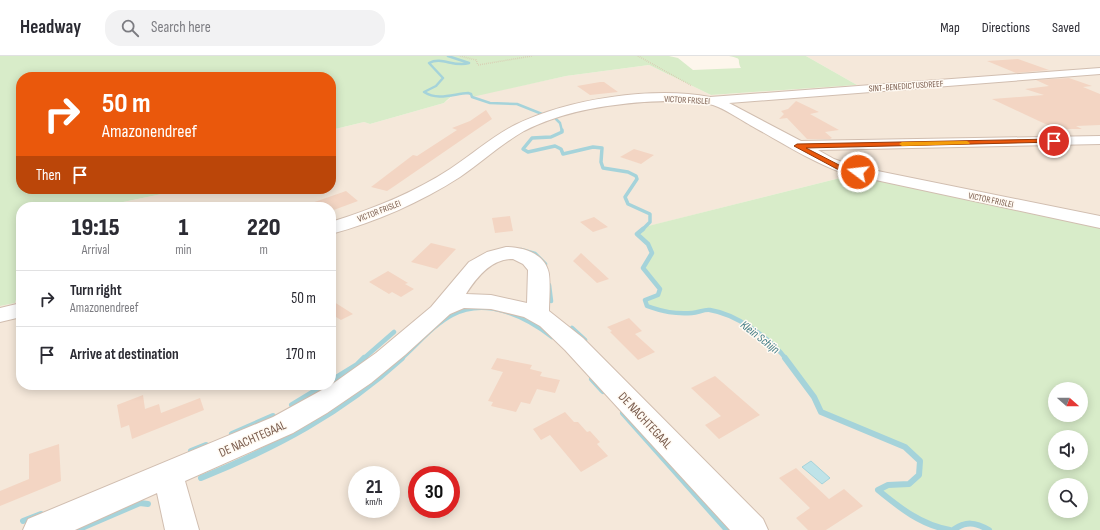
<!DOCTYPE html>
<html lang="en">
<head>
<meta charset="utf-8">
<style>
	:root { --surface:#fff; --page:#f2f2f3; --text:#2b2b33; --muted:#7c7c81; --line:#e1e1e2 }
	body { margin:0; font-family:"Sofia Sans Condensed",sans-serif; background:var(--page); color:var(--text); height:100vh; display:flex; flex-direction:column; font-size:15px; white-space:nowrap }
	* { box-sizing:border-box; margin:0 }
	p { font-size:13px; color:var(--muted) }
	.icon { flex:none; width:22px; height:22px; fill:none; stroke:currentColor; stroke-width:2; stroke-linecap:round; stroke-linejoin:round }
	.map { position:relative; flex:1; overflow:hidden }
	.drawer { position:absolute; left:16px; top:146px; width:320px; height:188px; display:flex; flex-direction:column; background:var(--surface); border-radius:16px; box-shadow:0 2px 10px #0003 }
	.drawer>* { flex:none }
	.hud { position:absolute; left:16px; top:16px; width:320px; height:122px; border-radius:16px; box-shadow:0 2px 10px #0003; background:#ea580c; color:#fff; overflow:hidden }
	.needle { width:26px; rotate:111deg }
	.controls { position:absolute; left:1048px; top:326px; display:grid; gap:8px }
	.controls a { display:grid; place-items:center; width:40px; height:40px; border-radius:50%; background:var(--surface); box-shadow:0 2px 10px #0003; font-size:20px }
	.speed { position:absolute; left:348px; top:410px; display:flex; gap:8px; font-size:20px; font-weight:700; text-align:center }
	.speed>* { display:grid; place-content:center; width:52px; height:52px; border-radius:50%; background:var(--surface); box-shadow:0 2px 10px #0003; line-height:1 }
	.speed small { font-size:10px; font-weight:400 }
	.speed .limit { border:6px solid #d22; background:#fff; color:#111 }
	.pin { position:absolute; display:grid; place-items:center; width:34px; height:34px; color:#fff; margin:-17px; border:2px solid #fff; border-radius:50%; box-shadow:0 1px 4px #0007 }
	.me { position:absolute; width:44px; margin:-22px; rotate:285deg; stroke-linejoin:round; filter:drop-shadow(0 0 3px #0008) }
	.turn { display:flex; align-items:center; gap:14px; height:84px; padding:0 20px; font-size:18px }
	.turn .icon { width:52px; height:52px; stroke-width:2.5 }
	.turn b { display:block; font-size:28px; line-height:34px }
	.then { display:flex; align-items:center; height:38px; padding:0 20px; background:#0003; gap:8px; font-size:15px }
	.eta { display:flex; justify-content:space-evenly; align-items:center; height:68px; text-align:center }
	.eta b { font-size:24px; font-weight:800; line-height:28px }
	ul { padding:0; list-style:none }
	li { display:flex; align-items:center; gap:12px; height:56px; padding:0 20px; border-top:1px solid var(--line) }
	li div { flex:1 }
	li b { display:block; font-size:15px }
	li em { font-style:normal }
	header { display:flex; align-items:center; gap:24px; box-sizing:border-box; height:56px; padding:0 20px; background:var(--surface); border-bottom:1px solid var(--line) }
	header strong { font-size:19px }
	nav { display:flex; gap:22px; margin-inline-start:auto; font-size:14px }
	.search { width:280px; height:36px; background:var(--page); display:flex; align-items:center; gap:10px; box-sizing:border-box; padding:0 14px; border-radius:16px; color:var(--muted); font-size:15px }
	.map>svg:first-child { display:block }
	.residential { fill:#f5e8da; fill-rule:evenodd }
	.green { fill:#d8ecc9; fill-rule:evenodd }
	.water { fill:#bfe3e8; stroke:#a5d3da }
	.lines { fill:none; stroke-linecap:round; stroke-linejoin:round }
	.stream-far3 { stroke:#a5d3da; stroke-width:2.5 }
	.stream-far2 { stroke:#a5d3da; stroke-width:3.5 }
	.stream-far1 { stroke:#a5d3da; stroke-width:4.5 }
	.stream { stroke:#a5d3da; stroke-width:6 }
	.building { fill:#f3d5c3 }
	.minor-casing { stroke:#d1beb0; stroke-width:2 }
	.path { stroke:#d9b8a5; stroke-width:1.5; stroke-dasharray:0.5 1.5; stroke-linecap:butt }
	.minor { fill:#fff; fill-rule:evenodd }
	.route { fill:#ea580c; stroke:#983908 }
	.slow { fill:#f59e0b }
	.labels { text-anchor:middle; stroke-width:3; stroke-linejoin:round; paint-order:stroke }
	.far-street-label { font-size:9px; fill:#7a5c4d; stroke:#fffaf3 }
	.water-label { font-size:12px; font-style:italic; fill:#437c86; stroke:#fffaf3 }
	.near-street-label { font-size:13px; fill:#7a5c4d; stroke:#fffaf3 }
</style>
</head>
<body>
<header>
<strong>Headway</strong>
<div class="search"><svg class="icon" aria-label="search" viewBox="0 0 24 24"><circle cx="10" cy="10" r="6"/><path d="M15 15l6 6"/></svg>Search here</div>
<nav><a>Map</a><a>Directions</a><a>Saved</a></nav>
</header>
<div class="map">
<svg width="1100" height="474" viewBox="0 0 1100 474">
	<rect width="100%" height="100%" fill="#fdf6ec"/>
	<path class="residential" d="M 806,0 L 1100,0 L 1100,163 L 852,119 L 645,171 L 637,178 L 641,183 L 650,189 L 652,197 L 643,212 L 660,233 L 658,239 L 645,244 L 694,257 L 709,254 L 726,259 L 739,264 L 766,282 L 778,293 L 814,341 L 821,356 L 905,391 L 920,405 L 919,419 L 909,428 L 888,429 L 878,434 L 900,453 L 938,473 L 950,474 L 0,474 L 0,250 L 15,247 L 21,227 L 21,329 L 331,329 L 331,151 L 99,151 L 186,133 L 331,133 L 331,74 L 364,66 L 370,68 L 444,47 L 454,39 L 468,37 L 471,38 L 473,40 L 566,20 L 649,9 L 711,39 L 857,29 ZM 357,419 L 391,419 L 391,453 L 357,453 ZM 417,419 L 451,419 L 451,453 L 417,453 Z
		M 964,467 L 980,468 L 989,474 L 953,474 Z"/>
	<path class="green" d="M 0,0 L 669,0 L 678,2 L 693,14 L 741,12 C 736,3 744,3 729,0 L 806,0 L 857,29 L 711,39 L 649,9 L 566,20 L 472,41 L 471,38 C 460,35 452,39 444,47 L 370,68 L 364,66 L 331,74 L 331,21 L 21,21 L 21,133 L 186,133 L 99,151 L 21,151 L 21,227 L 15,247 L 0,250 Z
		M 852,119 L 1100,172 L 1100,474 L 989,474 L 980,468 L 964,467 L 953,474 L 938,473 L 900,453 L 878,434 L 888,429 L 909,428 L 919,419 L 920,405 L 905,391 L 821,356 L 814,341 L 778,293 L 739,264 L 709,254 L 694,257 L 668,257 L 647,250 L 645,244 L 658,239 L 660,233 L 643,212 L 652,197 C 649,187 643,185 637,178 L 644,171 ZM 1055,333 L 1081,333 L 1081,359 L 1055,359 ZM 1055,381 L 1081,381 L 1081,407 L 1055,407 ZM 1055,429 L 1081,429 L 1081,455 L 1055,455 Z"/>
	<path class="water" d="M 811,405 L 830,422 L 822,428 L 802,411 Z"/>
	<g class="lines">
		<path class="stream-far3" d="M 448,0 L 469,7 C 454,12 442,0 429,7 L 443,22 L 436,30 L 424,36 C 438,45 453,38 468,37 L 471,38 L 472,41 L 490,47 L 517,48 L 542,58
			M 556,63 L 560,67 L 562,75"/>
		<path class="stream-far2" d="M 562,74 L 562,76 L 551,81 L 532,82 L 523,93 L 528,96 L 555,90 L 561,93 L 563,98 L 593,91 L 602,92 L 601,106 L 603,112 L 628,116 L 636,120 L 637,123 L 625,141 L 628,148 L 650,158 L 650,166 L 642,174"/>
		<path class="stream-far1" d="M 643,173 L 637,178 L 648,188 L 652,197 L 643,212 L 660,233 L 658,239 L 645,244 L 647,250 C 664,256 674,258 692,257 C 698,257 704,253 710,254 C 736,258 770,282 786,303
			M 521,194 L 535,198 L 545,208
			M 549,229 L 551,245
			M 572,272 L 585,284
			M 363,303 L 394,276
			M 401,303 C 417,289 433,269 452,259 C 486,241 525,260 552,281"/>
		<path class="stream" d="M 785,302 L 814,341 L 821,356 L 905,391 L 920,405 L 919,419 L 909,428 L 888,429 L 878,434 C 900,452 921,469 950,474
			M 592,323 L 603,335
			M 331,325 L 357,309 L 364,302
			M 292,349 L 325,329
			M 623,357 L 727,474
			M 232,378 L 273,360
			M 191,395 L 206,389
			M 201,422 C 275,392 342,357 402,302
			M 23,465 L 41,458
			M 77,474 L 140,447 L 148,448
			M 953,474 C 966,465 975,466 989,474"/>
	</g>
	<path class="building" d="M 1018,3 L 1049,14 L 1016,17 L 987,5 Z
		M 1069,22 L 1092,30 L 1083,31 L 1100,38 L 1100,69 L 1076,70 L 1082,73 L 1056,73 L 992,43 L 1044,39 L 1025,33 L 1049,30 L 1036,24 Z
		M 600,26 L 604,26 L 618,36 L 590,39 L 577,30 Z
		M 796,45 L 819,56 L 810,58 L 839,74 L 825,76 L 832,82 L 830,83 L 807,83 L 787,62 L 779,63 L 784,58 L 781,55 L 788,53 Z
		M 486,54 L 492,63 L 396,129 L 387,135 L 371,131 L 413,99 L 417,100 L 457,74 L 452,72 L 470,65 Z
		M 634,93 L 654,99 L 641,108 L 620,101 Z
		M 346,135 L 358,145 L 331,155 L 331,151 L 307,151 L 306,149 Z
		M 510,160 L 513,175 L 495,177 L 492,162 Z
		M 594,161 L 608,171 L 593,176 L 580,166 Z
		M 431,187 L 456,193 L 437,213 L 411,206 Z
		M 581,197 L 609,223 L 597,227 L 573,205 Z
		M 388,215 L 408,227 L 405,228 L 414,233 L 401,241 L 392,236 L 389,238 L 369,226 Z
		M 331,244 L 353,258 L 341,264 L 331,258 Z
		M 629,262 L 642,275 L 635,278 L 655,296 L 638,304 L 610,276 L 612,275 L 607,271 Z
		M 497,302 L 532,309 L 530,313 L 542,316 L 540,320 L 560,324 L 555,337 L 537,333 L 530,348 L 521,346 L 516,356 L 491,350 L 493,346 L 488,345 L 503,316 L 491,313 Z
		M 715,320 L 760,359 L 719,383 L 705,369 L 721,360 L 691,332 Z
		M 143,339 L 145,353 L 159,348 L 161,357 L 200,342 L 204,354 L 132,383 L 129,369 L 121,372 L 117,349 Z
		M 565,356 L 574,366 L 578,366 L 587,376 L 590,375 L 600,386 L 597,388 L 608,400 L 581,416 L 550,379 L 541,384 L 533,373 Z
		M 59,388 L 61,425 L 0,450 L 0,435 L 29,423 L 29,398 Z
		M 796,412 L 829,443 L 844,433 L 863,450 L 826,474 L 808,474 L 796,462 L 810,452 L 779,422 Z"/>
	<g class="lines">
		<g class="minor-casing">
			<path id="minor" d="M 1100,12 L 1100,18 L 729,47 L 801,85 L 1100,80 L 1100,88 L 818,94 L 834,103 L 853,110 L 1100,160 L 1100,172 L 843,117 C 810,105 781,86 750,69 C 738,62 725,53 713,49 C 691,43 666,45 644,46 C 603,49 561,56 524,75 C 501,88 482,106 460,121 C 421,146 376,166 331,178 L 331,166 C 373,153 413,137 450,113 C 472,99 491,81 515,69 C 567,43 653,30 710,41 Z
				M 506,191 C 522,191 543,197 548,214 C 551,222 549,245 549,255 L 583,282 L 763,463 L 768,474 L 730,474 L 565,294 L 540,270 L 524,261 L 491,253 L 464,252 L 450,258 L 405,299 L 371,327 L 327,357 L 293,377 L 185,425 L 199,474 L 165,474 L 157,437 L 75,474 L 23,474 L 28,463 L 273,361 L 331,329 L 376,297 L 431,251 L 469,206 L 487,196 ZM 513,203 L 523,208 L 528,214 L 527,247 L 491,239 L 466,238 C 477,221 491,203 513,203 Z
				M 21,247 L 21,261 L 0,266 L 0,252 Z"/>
		</g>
		<path class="path" d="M 460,0 L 476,4 L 478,9 L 532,0
			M 638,0 L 692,30"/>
		<use href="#minor" class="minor"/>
	</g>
	<path class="route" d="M 1054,83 L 1056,83 L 1056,86 L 806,92 L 841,110 L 861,115 L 861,118 L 858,118 L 837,113 L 794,90 L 797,88 Z"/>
	<path class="slow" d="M 967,85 L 970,87 L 969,88 L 902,90 L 899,88 L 902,86 Z"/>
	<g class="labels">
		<g class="far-street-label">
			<text transform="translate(906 30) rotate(-4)" y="3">SINT-BENEDICTUSDREEF</text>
			<text transform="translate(687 44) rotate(3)" y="3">VICTOR FRISLEI</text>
			<text transform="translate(991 144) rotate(12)" y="3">VICTOR FRISLEI</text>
			<text transform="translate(379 155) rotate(-21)" y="3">VICTOR FRISLEI</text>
		</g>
		<g class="water-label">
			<text transform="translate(760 281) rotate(38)" y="4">Klein Schijn</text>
		</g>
		<g class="near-street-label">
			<text transform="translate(646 364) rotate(47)" y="5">DE NACHTEGAAL</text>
			<text transform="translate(252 382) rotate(-24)" y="5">DE NACHTEGAAL</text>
		</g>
	</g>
</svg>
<div class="controls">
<a><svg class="needle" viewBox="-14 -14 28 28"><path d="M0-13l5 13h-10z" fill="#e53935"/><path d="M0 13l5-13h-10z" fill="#7c7c81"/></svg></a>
<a><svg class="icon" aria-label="sound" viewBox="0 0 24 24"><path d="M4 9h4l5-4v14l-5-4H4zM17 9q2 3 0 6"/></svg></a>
<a><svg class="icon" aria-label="search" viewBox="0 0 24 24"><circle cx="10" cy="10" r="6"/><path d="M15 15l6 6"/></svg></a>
</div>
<div class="speed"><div>21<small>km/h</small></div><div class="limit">30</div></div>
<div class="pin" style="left:1054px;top:85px;background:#d93025"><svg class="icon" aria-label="arrive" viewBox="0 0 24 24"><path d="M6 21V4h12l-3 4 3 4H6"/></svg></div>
<svg class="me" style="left:858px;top:116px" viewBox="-20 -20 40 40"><circle r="17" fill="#ea580c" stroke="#fff" stroke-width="3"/><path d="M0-11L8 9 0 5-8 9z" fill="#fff"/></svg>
<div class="hud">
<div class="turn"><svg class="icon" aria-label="right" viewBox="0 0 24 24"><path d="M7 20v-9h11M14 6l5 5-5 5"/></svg><div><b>50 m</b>Amazonendreef</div></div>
<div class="then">Then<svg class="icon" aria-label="arrive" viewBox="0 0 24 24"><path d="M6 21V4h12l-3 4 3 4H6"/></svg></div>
</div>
<section class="drawer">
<div class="eta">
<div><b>19:15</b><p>Arrival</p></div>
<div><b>1</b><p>min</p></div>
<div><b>220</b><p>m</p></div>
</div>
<ul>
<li><svg class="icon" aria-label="right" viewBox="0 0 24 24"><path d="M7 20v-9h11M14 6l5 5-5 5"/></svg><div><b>Turn right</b><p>Amazonendreef</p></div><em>50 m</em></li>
<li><svg class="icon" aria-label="arrive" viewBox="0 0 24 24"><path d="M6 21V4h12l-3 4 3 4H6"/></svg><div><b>Arrive at destination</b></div><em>170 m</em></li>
</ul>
</section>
</div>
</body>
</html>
